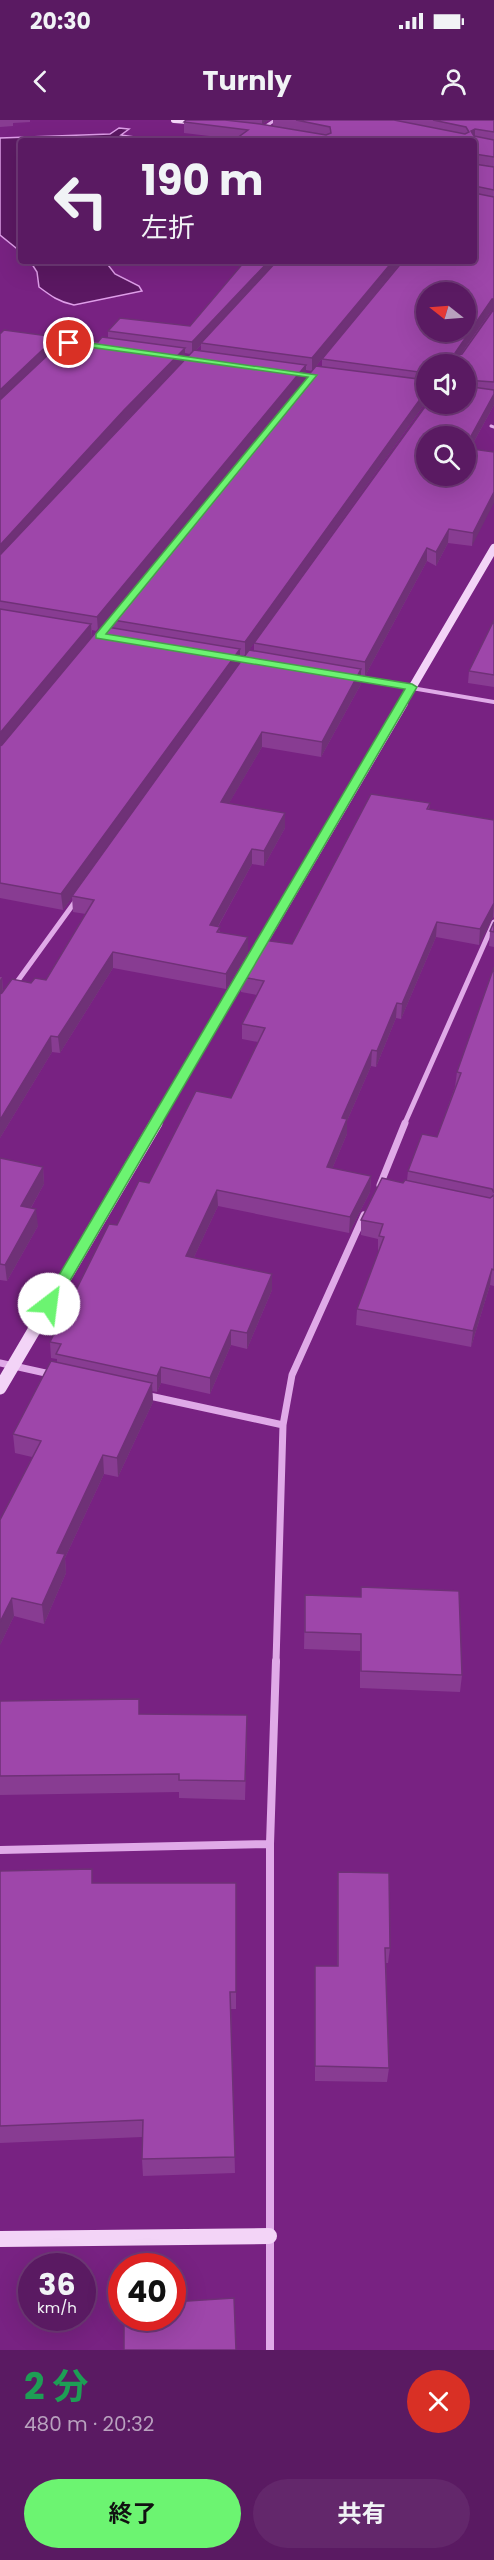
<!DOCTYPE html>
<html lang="ja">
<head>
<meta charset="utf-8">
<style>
	:root { --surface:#5a1a62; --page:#63276b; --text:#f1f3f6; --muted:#b8a1be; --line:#6f3877; --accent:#6cf471 }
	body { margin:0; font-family:Poppins,"Noto Sans JP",sans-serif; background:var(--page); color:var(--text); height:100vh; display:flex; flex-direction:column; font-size:22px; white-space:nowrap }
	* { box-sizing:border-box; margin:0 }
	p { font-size:20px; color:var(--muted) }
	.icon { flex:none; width:33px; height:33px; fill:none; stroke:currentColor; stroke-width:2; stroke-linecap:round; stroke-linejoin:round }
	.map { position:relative; height:2230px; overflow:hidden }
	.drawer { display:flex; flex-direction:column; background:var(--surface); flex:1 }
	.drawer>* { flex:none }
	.top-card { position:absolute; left:18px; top:18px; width:459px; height:126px; border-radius:6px; box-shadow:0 6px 24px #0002,0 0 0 2px var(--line); background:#5a1a62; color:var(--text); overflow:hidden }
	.needle { width:39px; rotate:287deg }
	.fabs { position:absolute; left:416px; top:162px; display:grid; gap:12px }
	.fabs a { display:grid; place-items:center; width:60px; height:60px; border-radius:50%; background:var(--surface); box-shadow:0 6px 24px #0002,0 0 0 2px var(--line); font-size:30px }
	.speed { position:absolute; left:18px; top:2133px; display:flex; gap:12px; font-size:30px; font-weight:700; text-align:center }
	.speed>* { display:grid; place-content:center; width:78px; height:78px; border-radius:50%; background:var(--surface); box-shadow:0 6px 24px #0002,0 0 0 2px var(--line); line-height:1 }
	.speed small { font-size:15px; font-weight:400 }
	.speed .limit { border:9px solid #d22; background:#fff; color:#111 }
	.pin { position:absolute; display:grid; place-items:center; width:51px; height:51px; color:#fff; margin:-26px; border:3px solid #fff; border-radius:50%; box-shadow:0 2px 6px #0007 }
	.me { position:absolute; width:66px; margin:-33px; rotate:30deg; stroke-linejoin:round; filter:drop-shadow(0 0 4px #0008) }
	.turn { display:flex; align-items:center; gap:21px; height:126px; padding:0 24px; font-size:27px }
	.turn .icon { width:78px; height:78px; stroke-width:2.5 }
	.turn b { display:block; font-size:42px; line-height:51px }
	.round { display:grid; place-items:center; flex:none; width:63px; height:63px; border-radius:32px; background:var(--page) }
	.headline { display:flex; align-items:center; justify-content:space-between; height:102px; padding:0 24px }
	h1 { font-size:36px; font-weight:700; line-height:45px; color:#1e9e55 }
	.action { display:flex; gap:12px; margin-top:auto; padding:12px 24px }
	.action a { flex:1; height:69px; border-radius:36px; background:var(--accent); color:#111; font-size:24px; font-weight:700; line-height:69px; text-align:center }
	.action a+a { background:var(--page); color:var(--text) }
	.status { display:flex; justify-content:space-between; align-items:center; height:42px; padding:0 30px; background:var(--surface); direction:ltr }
	.status svg { height:16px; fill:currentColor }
	header { display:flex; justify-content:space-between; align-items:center; height:78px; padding:0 24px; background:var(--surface); font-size:27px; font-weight:700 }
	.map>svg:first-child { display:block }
	.water { fill:#5b1862; stroke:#df9ee9; stroke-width:1.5 }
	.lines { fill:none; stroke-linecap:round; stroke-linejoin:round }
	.lane { stroke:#e0aae8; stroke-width:3 }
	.street-far4 { stroke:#e0aae8; stroke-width:3 }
	.street-far3 { stroke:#e0aae8; stroke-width:4 }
	.street-far2 { stroke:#e0aae8; stroke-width:5 }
	.street-far1 { stroke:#e0aae8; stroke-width:7 }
	.street { stroke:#e0aae8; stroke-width:8 }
	.secondary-far4 { stroke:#f3d4f7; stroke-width:6 }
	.secondary-far3 { stroke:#f3d4f7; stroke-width:8 }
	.secondary-far2 { stroke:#f3d4f7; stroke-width:10 }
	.secondary-far1 { stroke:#f3d4f7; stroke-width:13 }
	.secondary { stroke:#f3d4f7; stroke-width:16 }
	.wall { fill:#883c92; fill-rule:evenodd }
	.shaded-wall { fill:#6f3177 }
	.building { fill:#9e46aa; stroke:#6f3177; stroke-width:1.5; fill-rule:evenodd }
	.route { fill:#6cf471; stroke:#469f49; stroke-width:1.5 }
</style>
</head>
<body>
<div class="status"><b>20:30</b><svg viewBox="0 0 49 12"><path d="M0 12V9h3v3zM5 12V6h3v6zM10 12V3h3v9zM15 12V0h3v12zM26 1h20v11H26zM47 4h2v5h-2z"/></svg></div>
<header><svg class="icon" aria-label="back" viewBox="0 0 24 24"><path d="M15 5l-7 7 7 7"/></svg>Turnly<svg class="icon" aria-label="person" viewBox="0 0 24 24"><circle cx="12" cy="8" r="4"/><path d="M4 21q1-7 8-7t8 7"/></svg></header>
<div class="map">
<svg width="494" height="2230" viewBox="0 0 494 2230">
	<rect width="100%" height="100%" fill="#782282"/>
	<path class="water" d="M 119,8 L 129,9 L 121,15 L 162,21 L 21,21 L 21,132 L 0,115 L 0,18 L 110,14 Z
		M 30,141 L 105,141 L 115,154 L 139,166 L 142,171 L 74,185 C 59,182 51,176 39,167 L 37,152 Z"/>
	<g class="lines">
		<path class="lane" d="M 491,306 L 494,307"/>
		<path class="street-far4" d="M 263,8 L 275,0"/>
		<path class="street-far3" d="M 353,558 L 494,582"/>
		<path class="street-far2" d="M 14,866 L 77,779
			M 404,1005 L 494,802"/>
		<path class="street-far1" d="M 380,1065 L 405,1003
			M 0,1243 L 50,1254
			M 145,1275 L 283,1305
			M 276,1542 L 283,1305 L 292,1255 L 364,1095"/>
		<path class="street" d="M 0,1730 L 270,1724
			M 270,2230 L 270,1724 L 276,1541"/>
		<path class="secondary-far4" d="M 174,0 L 200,2"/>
		<path class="secondary-far3" d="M 402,585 L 494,428"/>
		<path class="secondary-far2" d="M 155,1005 L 403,583"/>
		<path class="secondary-far1" d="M 0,1268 L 156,1003"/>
		<path class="secondary" d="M 0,2119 L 269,2116"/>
	</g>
	<path class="wall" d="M 0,0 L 30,0 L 30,2 L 13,3 L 13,6 L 0,7 Z
		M 186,0 L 269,0 L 262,4 L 273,6 L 273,0 L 494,0 L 494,285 L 470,329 L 494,332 L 472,426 L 448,423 L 436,446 L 427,441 L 365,556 L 361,555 L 361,564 L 321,637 L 262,627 L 229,683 L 285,708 L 264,746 L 252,744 L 218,807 L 220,812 L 248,832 L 226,869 L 113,848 L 60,933 L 52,932 L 0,1018 L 0,857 L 2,857 L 3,872 L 31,863 L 46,860 L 86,794 L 73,792 L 72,777 L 63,790 L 0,778 L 0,214 L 57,226 L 98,222 L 108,218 L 108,211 L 190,206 L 245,141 L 402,141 L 342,214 L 474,141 L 235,19 L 184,13 L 184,2 ZM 491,191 L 493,191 L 464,231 ZM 201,225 L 201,230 L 196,230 ZM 185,233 L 190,234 L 185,239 ZM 322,239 L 322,247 L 316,246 ZM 426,244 L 465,244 L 465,284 L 254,523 L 254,531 L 249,530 L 426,282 ZM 306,250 L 312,251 L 238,340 L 306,257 ZM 107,501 L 107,507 L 102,506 ZM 92,510 L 96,511 L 92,516 ZM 240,535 L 245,536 L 240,543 Z
		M 494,500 L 494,567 L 468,563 L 469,551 Z
		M 430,683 L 429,689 L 494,700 L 494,798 L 493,797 L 479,825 L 436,817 L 401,899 L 396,898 L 376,947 L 371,946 L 347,1001 L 347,1014 L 332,1049 L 371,1056 L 370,1072 L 349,1113 L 218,1086 L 194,1137 L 272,1170 L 247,1229 L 231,1225 L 210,1274 L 161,1263 L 157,1272 L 152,1271 L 153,1282 L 118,1357 L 104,1354 L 65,1438 L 66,1453 L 44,1504 L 14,1496 L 0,1525 L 32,1337 L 15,1333 L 13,1314 L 57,1243 L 57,1239 L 51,1238 L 50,1222 L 117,1105 L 149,1063 L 231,978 L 258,922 L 242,919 L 242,904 L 257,875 L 241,872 L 241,857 L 292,824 Z
		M 494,802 L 494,827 L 489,826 L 490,811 Z
		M 494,847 L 494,1166 L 490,1165 L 471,1227 L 356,1205 L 357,1189 L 379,1132 L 378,1131 L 378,1119 L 361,1115 L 361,1100 L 407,1060 L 408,1051 L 437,1017 L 455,967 L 457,952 Z
		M 0,1038 L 43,1047 L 44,1064 L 31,1088 L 38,1106 L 7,1161 L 0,1160 Z
		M 361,1467 L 462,1555 L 460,1572 L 360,1568 L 360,1531 L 304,1529 L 305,1475 L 361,1477 Z
		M 0,1581 L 140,1594 L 247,1614 L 245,1680 L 179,1678 L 179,1672 L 0,1675 Z
		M 0,1751 L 93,1763 L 236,1763 L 236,1889 L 231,1889 L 235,2053 L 143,2056 L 142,2039 L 142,2017 L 0,2023 Z
		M 338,1752 L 390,1828 L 388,1843 L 386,1843 L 389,1948 L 387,1962 L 315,1961 L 315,1846 L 337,1846 Z"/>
	<path class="shaded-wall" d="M 262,0 L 269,0 L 262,4 Z
		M 475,9 L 475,19 L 471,11 Z
		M 269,141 L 280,141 L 201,223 L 201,225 L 192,234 L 192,222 Z
		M 393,141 L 402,141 L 312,251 L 312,238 Z
		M 492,179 L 494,179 L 494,191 L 491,191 L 454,244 L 455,233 Z
		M 56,217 L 57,229 L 0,284 L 0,270 Z
		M 185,228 L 185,241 L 124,303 L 0,440 L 0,425 L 124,290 Z
		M 306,245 L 306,257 L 108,499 L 107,499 L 107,501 L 98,511 L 97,497 Z
		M 426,271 L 426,282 L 245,536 L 245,522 Z
		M 494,274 L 494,285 L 465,338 L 465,327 Z
		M 494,372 L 494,383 L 472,426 L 473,413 Z
		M 449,409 L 448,423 L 436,446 L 436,432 Z
		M 427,428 L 427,441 L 365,556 L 365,542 Z
		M 91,504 L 92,519 L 0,629 L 0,613 Z
		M 240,529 L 240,543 L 63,790 L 61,774 Z
		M 361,549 L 361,564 L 321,637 L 322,622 Z
		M 262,612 L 262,627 L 221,697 L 221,682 Z
		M 285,693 L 285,708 L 264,746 L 264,731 Z
		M 252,729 L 252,744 L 210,821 L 210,805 Z
		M 494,783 L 493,797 L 479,825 L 480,809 Z
		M 437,802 L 436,817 L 401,899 L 402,884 Z
		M 248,817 L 248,832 L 226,869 L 226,854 Z
		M 113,832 L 113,848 L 60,933 L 58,917 Z
		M 2,857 L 3,873 L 0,878 L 0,860 Z
		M 397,883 L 396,898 L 376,947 L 377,931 Z
		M 51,916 L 52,932 L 0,1018 L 0,1000 Z
		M 372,930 L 371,946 L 347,1001 L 347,1014 L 326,1063 L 327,1047 L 342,998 Z
		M 43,1047 L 44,1064 L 23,1102 L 21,1086 Z
		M 371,1056 L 370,1072 L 349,1113 L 350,1097 Z
		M 217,1070 L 218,1086 L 187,1152 L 186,1136 Z
		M 36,1089 L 38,1106 L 7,1161 L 5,1145 Z
		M 492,1149 L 490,1165 L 471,1227 L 473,1211 Z
		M 272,1154 L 272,1170 L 247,1229 L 247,1213 Z
		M 231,1210 L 231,1225 L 210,1274 L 210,1258 Z
		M 161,1247 L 161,1263 L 157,1272 L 157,1256 Z
		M 152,1263 L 153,1282 L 118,1357 L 117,1338 Z
		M 103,1335 L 104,1354 L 65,1438 L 66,1453 L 44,1504 L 42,1485 L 57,1433 Z
		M 12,1478 L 14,1496 L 0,1525 L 0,1502 Z"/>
	<path class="building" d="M 186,0 L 225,0 L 260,4 L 326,15 L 331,13 L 330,7 L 296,0 L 394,0 L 465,14 L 469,12 L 466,7 L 433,0 L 494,0 L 494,12 L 475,9 L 471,11 L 474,16 L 494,20 L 494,37 L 475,34 L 474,35 L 474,21 L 233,21 L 248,10 L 184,2 Z
		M 474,44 L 494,47 L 494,70 L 475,66 L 474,68 Z
		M 474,73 L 494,77 L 494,179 L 492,179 L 455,233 L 458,235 L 462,234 L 494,189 L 494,262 L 465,260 L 465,244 L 426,244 L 426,253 L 322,239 L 403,141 L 474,141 ZM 426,172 L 465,172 L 465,212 L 426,212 Z
		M 245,141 L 269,141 L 192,222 L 108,211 L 120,198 L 190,206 Z
		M 277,141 L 393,141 L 312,238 L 201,223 Z
		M 4,210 L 56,217 L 0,270 L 0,214 Z
		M 102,217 L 185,228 L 124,290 L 0,425 L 0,280 L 66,218 L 98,222 Z
		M 194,230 L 306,245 L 97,497 L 0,481 L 0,435 Z
		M 316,246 L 426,260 L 426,271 L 245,522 L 107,499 Z
		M 465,266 L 494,270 L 494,274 L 465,327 L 465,316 L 426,316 L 426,356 L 465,356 L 465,328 L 494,332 L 494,372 L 473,413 L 449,409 L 436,432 L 427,428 L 365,542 L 254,523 L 427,284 L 465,284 Z
		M 0,489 L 91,504 L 0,613 Z
		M 494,500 L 494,555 L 469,551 Z
		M 101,506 L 240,529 L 61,774 L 0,763 L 0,626 L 2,625 Z
		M 249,530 L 361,549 L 322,622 L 262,612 L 221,682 L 285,693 L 264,731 L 252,729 L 210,805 L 220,807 L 217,812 L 248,817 L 226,854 L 113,832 L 58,917 L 51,916 L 0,1000 L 0,874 L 2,873 L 12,859 L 31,863 L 35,858 L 46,860 L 94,780 L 72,776 Z
		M 371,674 L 430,683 L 427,689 L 494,700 L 494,783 L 480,809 L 437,802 L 402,884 L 397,883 L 377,931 L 372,930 L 342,998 L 347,999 L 327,1047 L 371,1056 L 350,1097 L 217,1070 L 186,1136 L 272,1154 L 247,1213 L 231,1210 L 210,1258 L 161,1247 L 157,1256 L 56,1234 L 61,1224 L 50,1222 L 109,1104 L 117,1105 L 139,1061 L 149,1063 L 196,971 L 231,978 L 265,908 L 242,904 L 264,861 L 241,857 L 263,820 L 292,824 Z
		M 494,802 L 494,812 L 490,811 Z
		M 494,847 L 494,1073 L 492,1069 L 408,1051 L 422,1014 L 437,1017 L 461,953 L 457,952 Z
		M 0,1038 L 43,1047 L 21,1086 L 36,1089 L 5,1145 L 0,1144 Z
		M 382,1058 L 403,1063 L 405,1060 L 490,1078 L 494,1075 L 494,1150 L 492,1149 L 473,1211 L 357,1189 L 384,1117 L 379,1116 L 383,1104 L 361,1100 Z
		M 51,1241 L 152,1263 L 117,1338 L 103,1335 L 57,1433 L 65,1434 L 42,1485 L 12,1478 L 0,1502 L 0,1400 L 41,1321 L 13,1314 Z
		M 361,1467 L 459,1471 L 462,1555 L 361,1551 L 361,1514 L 305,1512 L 305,1475 L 361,1477 Z
		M 139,1579 L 139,1594 L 247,1595 L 245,1661 L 179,1660 L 179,1654 L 0,1656 L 0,1581 Z
		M 92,1749 L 92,1763 L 236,1763 L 236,1872 L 230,1872 L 235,2037 L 142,2039 L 143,2000 L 0,2006 L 0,1751 Z
		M 338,1752 L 389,1753 L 390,1828 L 385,1828 L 389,1948 L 315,1946 L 315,1846 L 338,1846 Z
		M 234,2178 L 236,2230 L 124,2230 L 124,2198 L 172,2198 L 172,2182 Z"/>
	<path class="route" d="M 69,220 L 317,255 L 106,514 L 412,564 L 417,567 L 54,1188 L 49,1189 L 42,1184 L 405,569 L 96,518 L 96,514 L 308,257 L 67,224 L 67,221 Z"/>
</svg>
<div class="fabs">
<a><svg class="needle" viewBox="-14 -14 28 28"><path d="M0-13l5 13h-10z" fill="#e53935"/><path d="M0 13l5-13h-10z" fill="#b8a1be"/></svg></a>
<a><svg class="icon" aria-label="sound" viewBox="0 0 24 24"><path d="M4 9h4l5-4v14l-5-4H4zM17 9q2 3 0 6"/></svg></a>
<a><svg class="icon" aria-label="search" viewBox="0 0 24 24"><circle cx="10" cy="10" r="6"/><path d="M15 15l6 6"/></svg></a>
</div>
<div class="speed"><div>36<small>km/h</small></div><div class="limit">40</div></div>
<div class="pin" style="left:69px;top:223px;background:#d93025"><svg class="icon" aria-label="arrive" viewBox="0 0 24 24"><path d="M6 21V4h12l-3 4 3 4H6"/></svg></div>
<svg class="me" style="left:49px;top:1184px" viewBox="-20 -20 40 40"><circle r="19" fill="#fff"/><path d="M0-13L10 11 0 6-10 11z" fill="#6cf471"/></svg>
<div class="top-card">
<div class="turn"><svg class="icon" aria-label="left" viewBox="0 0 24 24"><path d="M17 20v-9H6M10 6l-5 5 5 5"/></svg><div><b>190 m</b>左折</div></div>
</div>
</div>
<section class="drawer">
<div class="headline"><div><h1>2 分</h1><p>480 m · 20:32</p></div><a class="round" style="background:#d93025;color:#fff"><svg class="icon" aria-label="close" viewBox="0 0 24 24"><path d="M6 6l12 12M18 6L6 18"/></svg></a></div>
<div class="action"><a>終了</a><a>共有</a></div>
</section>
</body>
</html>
